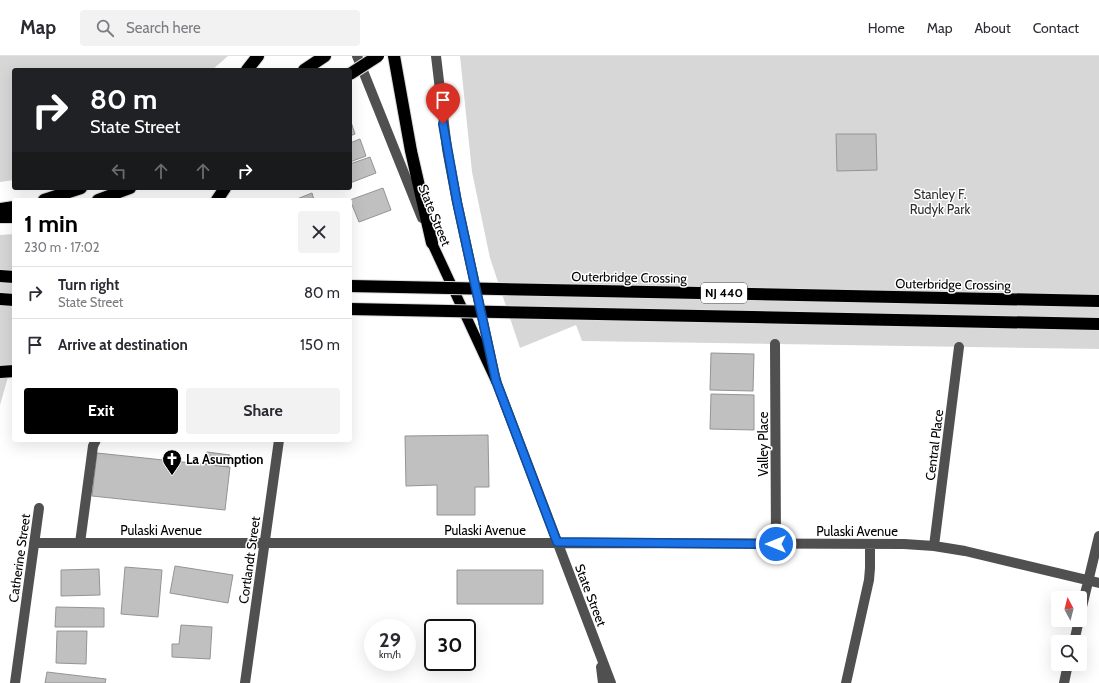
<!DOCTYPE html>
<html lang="en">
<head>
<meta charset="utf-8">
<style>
	:root { --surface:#fff; --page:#f2f2f3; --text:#2b2b33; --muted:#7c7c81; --line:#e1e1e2; --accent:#000 }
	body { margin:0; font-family:Cabin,sans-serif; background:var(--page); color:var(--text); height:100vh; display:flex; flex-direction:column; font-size:15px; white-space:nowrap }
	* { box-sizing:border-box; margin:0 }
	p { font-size:13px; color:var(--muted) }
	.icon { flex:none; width:22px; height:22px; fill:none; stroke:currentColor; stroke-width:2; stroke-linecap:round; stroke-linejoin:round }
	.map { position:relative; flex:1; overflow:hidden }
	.side { position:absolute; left:12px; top:142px; width:340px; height:244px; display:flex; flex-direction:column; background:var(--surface); border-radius:4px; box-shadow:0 4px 16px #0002 }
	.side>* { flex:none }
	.hud { position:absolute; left:12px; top:12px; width:340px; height:122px; border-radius:4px; box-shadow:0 4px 16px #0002; background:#202124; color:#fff; overflow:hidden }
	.needle { width:26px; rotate:353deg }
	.fabs { position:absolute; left:1051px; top:535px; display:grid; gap:8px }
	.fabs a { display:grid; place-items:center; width:36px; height:36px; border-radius:4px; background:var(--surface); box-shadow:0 4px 16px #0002; font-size:20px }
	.speed { position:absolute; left:364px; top:563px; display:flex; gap:8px; font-size:20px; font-weight:700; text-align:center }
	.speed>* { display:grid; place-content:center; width:52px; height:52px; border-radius:50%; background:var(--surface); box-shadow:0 4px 16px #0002; line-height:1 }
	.speed small { font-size:10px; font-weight:400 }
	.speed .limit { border:2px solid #111; border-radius:6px; background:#fff; color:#111 }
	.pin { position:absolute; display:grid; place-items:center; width:34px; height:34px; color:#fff; margin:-41px -17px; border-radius:50% 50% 50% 0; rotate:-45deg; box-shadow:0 0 4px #0007 }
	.pin .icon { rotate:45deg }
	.me { position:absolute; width:44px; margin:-22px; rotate:270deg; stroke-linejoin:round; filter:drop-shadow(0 0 3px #0008) }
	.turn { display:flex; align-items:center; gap:14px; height:84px; padding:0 12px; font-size:18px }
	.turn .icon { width:52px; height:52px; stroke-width:2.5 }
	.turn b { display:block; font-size:28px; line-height:34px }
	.lanes { display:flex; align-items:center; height:38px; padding:0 12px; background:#0003; justify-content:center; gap:20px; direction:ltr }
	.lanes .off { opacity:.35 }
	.round { display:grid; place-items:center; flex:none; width:42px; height:42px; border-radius:4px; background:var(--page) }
	.summary { display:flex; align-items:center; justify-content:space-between; height:68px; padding:0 12px }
	h1 { font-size:24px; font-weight:700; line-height:30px; color:var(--accent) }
	.action { display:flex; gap:8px; margin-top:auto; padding:8px 12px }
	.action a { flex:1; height:46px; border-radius:4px; background:var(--accent); color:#fff; font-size:16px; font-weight:700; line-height:46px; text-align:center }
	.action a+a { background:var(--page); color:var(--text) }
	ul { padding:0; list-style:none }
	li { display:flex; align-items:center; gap:12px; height:52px; padding:0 12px; border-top:1px solid var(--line) }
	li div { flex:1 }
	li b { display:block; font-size:15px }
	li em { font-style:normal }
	header { display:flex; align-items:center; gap:24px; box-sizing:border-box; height:56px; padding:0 20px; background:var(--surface); border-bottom:1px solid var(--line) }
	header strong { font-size:19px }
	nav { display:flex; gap:22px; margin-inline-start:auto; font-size:14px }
	.search { width:280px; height:36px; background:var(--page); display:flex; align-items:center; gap:10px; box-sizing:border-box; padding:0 14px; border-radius:4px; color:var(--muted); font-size:15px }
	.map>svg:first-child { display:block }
	.green { fill:#d7d7d7 }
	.building { fill:#c0c0c0; stroke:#949494 }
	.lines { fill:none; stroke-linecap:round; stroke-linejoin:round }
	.major-casing { stroke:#dbdbdb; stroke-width:12 }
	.highway-casing { stroke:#dbdbdb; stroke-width:14 }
	.minor { stroke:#505050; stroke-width:10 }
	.major { stroke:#000; stroke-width:10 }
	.highway { stroke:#000; stroke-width:12 }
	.highway-bridge-casing { stroke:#dbdbdb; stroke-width:14; stroke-linecap:butt }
	.highway-bridge { stroke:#000; stroke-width:12 }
	.route-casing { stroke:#114b97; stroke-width:10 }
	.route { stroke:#1a73e8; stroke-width:7 }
	.labels { text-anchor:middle; stroke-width:3; stroke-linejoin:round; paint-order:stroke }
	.shield { fill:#fff; stroke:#4c4c4c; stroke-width:1 }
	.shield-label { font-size:12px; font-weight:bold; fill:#000 }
	.park-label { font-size:13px; fill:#2e2e2e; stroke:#fff }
	.street-label { font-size:13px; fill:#000; stroke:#fff }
	.poi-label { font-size:13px; font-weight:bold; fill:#000; stroke:#fff; text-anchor:start }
</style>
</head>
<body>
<header>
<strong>Map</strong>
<div class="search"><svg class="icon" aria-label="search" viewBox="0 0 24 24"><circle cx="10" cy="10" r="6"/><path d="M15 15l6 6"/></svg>Search here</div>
<nav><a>Home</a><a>Map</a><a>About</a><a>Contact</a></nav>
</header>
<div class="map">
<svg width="1099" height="627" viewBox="0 0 1099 627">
	<rect width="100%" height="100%" fill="#fff"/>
	<path class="green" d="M 0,0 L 228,0 L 212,14 L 14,14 L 14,124 L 0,126 Z
		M 460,0 L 1099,0 L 1099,293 L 582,285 L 576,269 L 520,292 L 490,202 L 472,116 Z
		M 14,178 L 14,300 L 0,349 L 0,179 Z"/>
	<path class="building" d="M 350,63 L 355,78 L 350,80 Z
		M 836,78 L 876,78 L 877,114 L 837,115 Z
		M 360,83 L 366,100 L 350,106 L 350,87 Z
		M 370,101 L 376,117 L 350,127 L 350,108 Z
		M 383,132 L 391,154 L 359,166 L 350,144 Z
		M 312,137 L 314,144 L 297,144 L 297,143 Z
		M 711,297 L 754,298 L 753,335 L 710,334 Z
		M 711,338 L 754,339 L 754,374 L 710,373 Z
		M 488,379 L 489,431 L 475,431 L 475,459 L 437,459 L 437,429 L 406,430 L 405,380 Z
		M 207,396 L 230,399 L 228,411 L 205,408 Z
		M 97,397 L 230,411 L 225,454 L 92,440 Z
		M 175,510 L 233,519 L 228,547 L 170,537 Z
		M 125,511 L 162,514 L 158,561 L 121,558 Z
		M 99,513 L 100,539 L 61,540 L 61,514 Z
		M 457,514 L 543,514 L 543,548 L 457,548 Z
		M 56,551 L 104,552 L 104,571 L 55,571 Z
		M 181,569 L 212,571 L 210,603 L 172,601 L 172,588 L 179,588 Z
		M 57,575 L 87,575 L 86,608 L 56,607 Z
		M 47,616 L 106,623 L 105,627 L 45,627 Z"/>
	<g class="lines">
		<g class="major-casing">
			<path id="major" d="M 432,187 L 496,325"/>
		</g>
		<g class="highway-casing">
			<path id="highway" d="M 394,0 L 411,95 L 432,187
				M 247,14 L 258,0
				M 304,14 L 325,0
				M 44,144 L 81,132
				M 98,144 L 130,132
				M 217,144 L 225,132
				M 0,153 L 14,151
				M 0,161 L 14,161
				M 0,220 L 14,221
				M 0,243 L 14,244
				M 0,316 L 14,315"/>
		</g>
		<path class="minor" d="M 357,0 L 422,162
			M 436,0 L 447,93 L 457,146 L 496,325 L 611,627
			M 775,288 L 776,488
			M 34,487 L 557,487 L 904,488 L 934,490 L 965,495 L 1099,527
			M 80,487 L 93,390 L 96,384
			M 934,490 L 959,291
			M 1080,559 L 1099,480
			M 1074,586 L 1079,564
			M 601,611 L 603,627
			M 15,627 L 39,452
			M 245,627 L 279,384
			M 846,627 L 869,524 L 870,512 L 870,488
			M 1064,627 L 1068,608"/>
		<use href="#major" class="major"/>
		<use href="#highway" class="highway"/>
		<g class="highway-bridge-casing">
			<path id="highway-bridge" d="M 350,18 L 378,0
				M 350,230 L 1099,245
				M 350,253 L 1099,268"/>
		</g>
		<use href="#highway-bridge" class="highway-bridge"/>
	</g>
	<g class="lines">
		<g class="route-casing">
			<path id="route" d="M 443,68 L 457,146 L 496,325 L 557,486 L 776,488"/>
		</g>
		<use href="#route" class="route"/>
	</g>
	<defs>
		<g id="church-pin" transform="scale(1)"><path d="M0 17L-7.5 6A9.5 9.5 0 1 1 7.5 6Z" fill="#000" stroke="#fff"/><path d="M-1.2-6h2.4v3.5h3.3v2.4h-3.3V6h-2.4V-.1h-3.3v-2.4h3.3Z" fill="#fff"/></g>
	</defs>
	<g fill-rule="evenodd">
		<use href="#church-pin" x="172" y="403"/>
	</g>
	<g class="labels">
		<rect class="shield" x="701" y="227" width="46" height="20" rx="3"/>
		<g class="shield-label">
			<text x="724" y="241">NJ 440</text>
		</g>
		<g class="park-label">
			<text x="940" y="143">Stanley F.<tspan x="940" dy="15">Rudyk Park</tspan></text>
		</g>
		<g class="street-label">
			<text transform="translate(435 159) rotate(68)" y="5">State Street</text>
			<text transform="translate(629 221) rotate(1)" y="5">Outerbridge Crossing</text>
			<text transform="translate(953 228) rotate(1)" y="5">Outerbridge Crossing</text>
			<text transform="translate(763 388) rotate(-90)" y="5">Valley Place</text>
			<text transform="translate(934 389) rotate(-83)" y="5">Central Place</text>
			<text x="161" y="479">Pulaski Avenue</text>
			<text x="485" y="479">Pulaski Avenue</text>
			<text x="857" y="480">Pulaski Avenue</text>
			<text transform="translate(19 502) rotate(-82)" y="5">Catherine Street</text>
			<text transform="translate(249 504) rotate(-82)" y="5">Cortlandt Street</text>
			<text transform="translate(591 539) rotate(69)" y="5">State Street</text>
		</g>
		<g class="poi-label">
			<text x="186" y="408">La Asumption</text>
		</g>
	</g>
</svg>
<div class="fabs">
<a><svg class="needle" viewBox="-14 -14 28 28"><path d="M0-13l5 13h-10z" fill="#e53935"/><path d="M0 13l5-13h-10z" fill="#7c7c81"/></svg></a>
<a><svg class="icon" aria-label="search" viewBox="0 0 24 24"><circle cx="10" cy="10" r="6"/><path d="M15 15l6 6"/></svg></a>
</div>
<div class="speed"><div>29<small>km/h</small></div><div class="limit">30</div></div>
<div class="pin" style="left:443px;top:68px;background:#d93025"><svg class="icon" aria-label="arrive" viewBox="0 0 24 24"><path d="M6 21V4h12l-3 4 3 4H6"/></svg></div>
<svg class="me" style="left:776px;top:488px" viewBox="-20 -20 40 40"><circle r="17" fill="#1a73e8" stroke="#fff" stroke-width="3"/><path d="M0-11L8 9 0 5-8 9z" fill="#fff"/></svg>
<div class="hud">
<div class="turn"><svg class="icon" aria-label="right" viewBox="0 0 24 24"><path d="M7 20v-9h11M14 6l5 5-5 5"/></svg><div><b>80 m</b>State Street</div></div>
<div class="lanes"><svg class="icon off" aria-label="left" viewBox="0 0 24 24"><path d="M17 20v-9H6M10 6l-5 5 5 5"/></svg><svg class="icon off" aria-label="ahead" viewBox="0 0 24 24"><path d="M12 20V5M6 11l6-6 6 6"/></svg><svg class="icon off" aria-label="ahead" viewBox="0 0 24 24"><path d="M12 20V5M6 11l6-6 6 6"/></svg><svg class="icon" aria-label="right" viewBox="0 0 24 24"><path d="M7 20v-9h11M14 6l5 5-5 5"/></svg></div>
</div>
<section class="side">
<div class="summary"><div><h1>1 min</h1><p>230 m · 17:02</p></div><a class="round"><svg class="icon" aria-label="close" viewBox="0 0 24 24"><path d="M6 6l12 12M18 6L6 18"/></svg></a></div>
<ul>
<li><svg class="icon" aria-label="right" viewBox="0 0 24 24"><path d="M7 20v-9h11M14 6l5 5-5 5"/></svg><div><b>Turn right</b><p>State Street</p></div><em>80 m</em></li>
<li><svg class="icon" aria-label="arrive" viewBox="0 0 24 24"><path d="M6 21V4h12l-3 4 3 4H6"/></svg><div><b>Arrive at destination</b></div><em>150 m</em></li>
</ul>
<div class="action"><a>Exit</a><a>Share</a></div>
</section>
</div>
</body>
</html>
